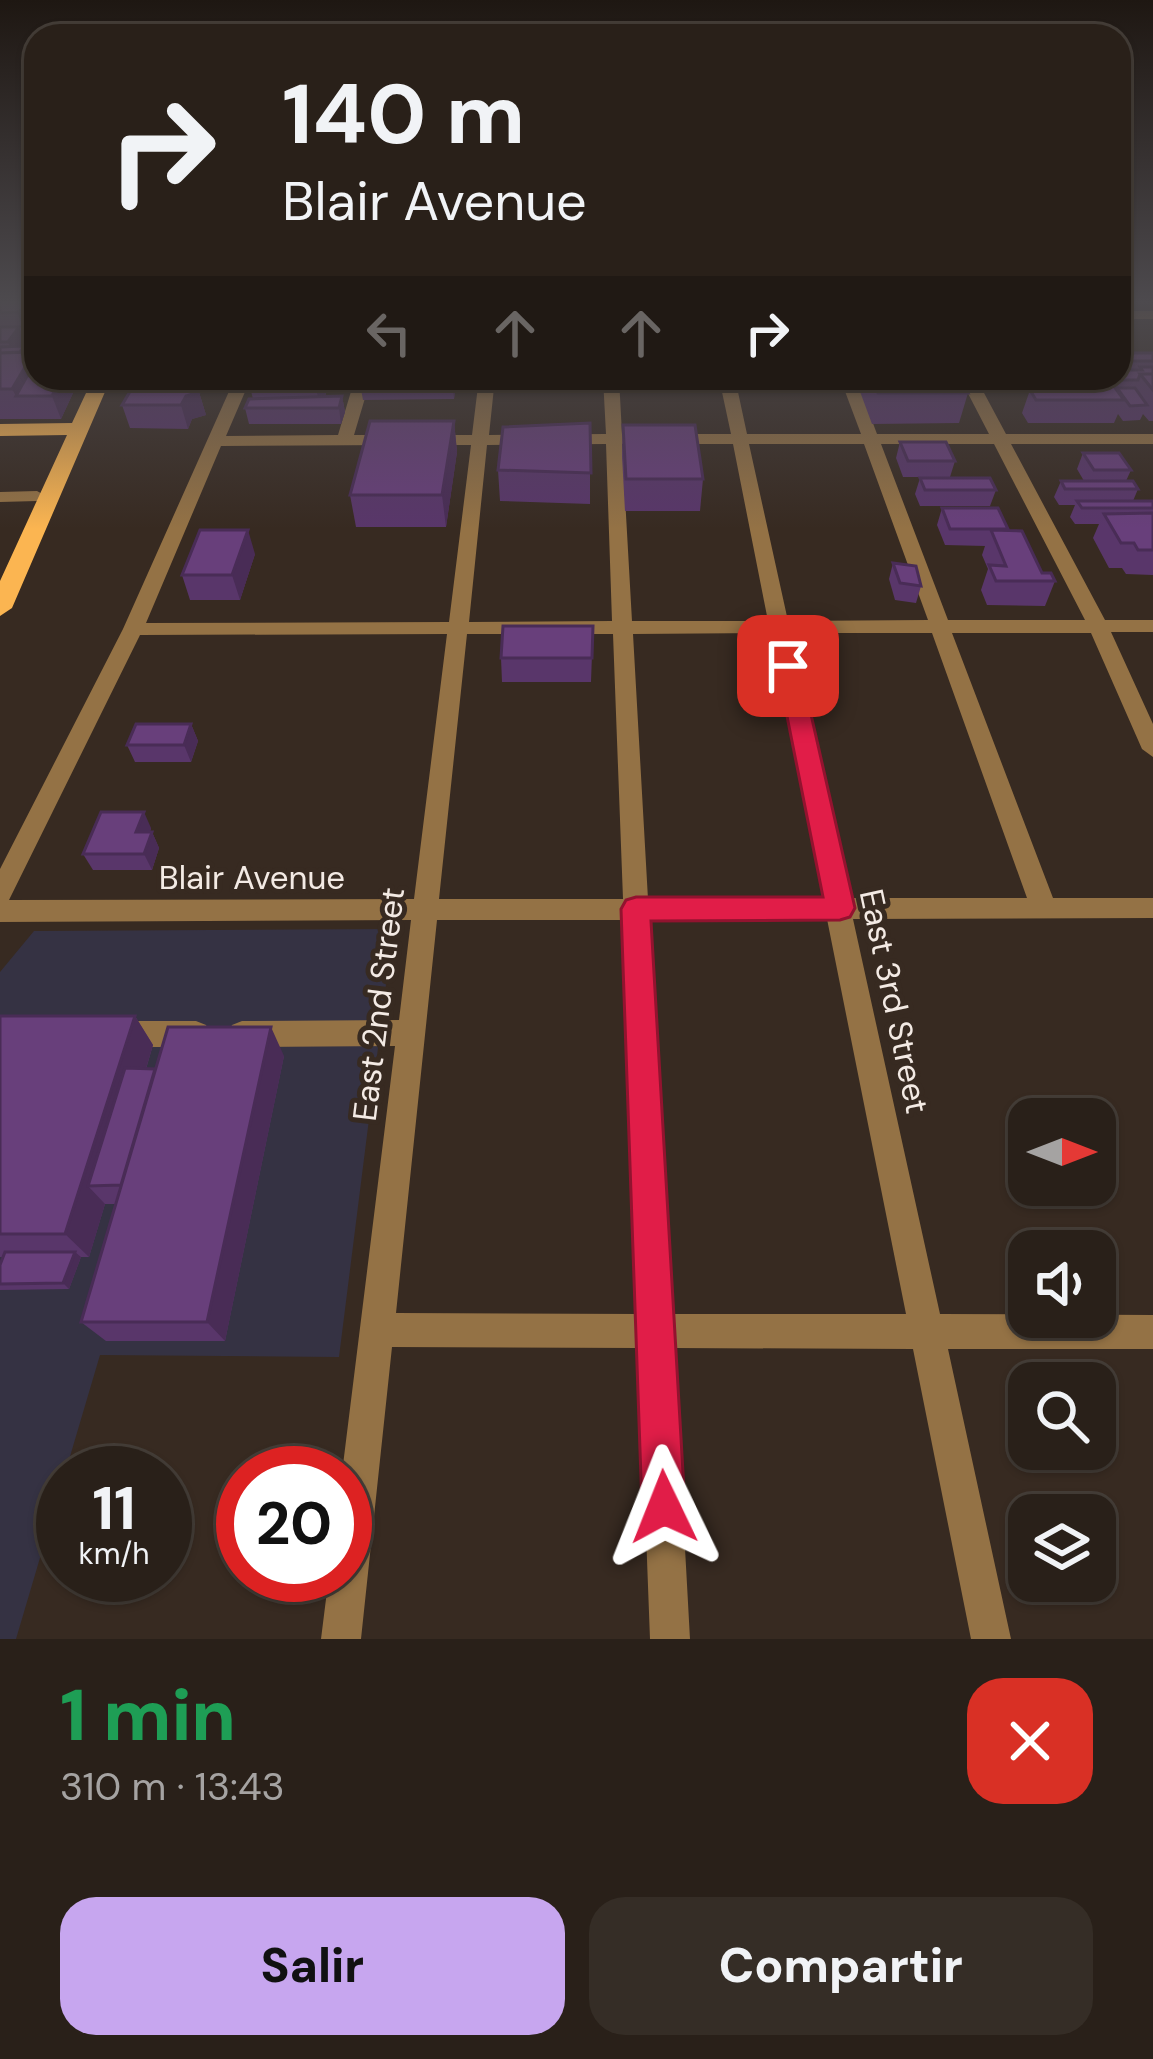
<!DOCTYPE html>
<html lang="es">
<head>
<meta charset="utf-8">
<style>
	:root { --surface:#292019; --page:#352d26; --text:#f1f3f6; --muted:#a5a3a2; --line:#453e38; --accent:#c7a6ef }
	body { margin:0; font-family:"DM Sans",sans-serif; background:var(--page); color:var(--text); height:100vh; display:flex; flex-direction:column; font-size:45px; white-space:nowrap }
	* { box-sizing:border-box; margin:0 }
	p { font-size:39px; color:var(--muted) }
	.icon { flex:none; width:66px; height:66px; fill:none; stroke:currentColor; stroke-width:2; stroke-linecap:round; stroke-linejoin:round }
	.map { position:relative; height:1639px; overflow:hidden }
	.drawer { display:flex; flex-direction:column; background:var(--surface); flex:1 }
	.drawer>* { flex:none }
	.guide { position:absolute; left:24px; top:24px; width:1107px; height:366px; border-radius:36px; box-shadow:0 3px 9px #0004,0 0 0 3px var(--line); background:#292019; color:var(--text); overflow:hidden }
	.needle { width:78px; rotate:90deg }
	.tools { position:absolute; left:1008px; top:1098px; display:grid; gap:24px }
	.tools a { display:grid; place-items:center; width:108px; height:108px; border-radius:24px; background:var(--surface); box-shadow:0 3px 9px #0004,0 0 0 3px var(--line); font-size:60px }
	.speed { position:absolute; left:36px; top:1446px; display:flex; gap:24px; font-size:60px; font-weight:700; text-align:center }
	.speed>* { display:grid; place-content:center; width:156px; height:156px; border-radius:50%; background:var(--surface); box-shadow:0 3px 9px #0004,0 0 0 3px var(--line); line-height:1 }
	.speed small { font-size:30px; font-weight:400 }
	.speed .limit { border:18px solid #d22; background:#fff; color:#111 }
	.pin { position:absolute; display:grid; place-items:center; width:102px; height:102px; color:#fff; margin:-51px; border-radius:24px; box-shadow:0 6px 18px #0006 }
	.me { position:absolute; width:132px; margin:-66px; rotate:358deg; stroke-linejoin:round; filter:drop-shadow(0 0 9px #0008) }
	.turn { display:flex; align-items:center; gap:42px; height:252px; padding:0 60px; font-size:54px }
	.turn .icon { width:156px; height:156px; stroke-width:2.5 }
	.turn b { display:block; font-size:84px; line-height:102px }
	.lanes { display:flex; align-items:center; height:114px; padding:0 60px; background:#0003; justify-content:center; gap:60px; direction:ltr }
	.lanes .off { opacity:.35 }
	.round { display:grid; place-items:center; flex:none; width:126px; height:126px; border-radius:36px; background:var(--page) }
	.head { display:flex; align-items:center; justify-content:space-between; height:204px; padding:0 60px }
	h1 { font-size:72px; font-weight:800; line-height:90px; color:#1e9e55 }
	.primary-button { display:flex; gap:24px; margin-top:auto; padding:24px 60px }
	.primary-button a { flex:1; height:138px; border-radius:36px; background:var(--accent); color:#111; font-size:48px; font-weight:800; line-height:138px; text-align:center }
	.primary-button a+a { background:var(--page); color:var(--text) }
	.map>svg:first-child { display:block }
	.commercial { fill:#353243 }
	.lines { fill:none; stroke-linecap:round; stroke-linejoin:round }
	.minor { fill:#947245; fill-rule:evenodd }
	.major { fill:#fbb551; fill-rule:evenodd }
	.wall { fill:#59366a }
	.shaded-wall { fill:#492c56 }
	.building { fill:#683f7b; stroke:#492c56; stroke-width:3 }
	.route { fill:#e11d48; stroke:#92132f; stroke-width:3 }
	.labels { text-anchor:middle; stroke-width:10; stroke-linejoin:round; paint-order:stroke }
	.street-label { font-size:33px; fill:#f3eae4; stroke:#372a21 }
</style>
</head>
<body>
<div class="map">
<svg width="1153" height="1639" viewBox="0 0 1153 1639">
	<rect width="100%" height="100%" fill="#372a21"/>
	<path class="commercial" d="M 393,929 L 339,1357 L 100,1355 L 16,1639 L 0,1639 L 0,972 L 34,931 Z"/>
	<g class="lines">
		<path class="minor" d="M 1119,311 L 1153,311 L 1153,319 L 1119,319 Z
			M 235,378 L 251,378 L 226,436 L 338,435 L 355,378 L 371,378 L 354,435 L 393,435 L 401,440 L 393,445 L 221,446 L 146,623 L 449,622 L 471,445 L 428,445 L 420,440 L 428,435 L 472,435 L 479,378 L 495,378 L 489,435 L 606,434 L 603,378 L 619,378 L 622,434 L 635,439 L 622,444 L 632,621 L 768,621 L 733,444 L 668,444 L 660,439 L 668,434 L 731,434 L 719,378 L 735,378 L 747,434 L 861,434 L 840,378 L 856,378 L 877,434 L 989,434 L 960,378 L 976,378 L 1006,434 L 1153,434 L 1153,444 L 1011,444 L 1105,620 L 1153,620 L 1153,632 L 1111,632 L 1153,724 L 1153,757 L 1142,749 L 1091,633 L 952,633 L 1053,898 L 1153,898 L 1153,918 L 853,919 L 940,1314 L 1153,1315 L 1153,1349 L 948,1349 L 1011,1639 L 971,1639 L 913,1349 L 674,1348 L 690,1639 L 650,1639 L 639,1348 L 392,1347 L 361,1639 L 321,1639 L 329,1575 L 345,1575 L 345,1473 L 342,1473 L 395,1046 L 242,1047 L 232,1043 L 228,1034 L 232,1025 L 242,1021 L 399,1020 L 411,920 L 0,922 L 0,869 L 123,629 ZM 606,444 L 612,621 L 469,622 L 487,445 ZM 749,444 L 864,444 L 928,620 L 788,621 ZM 881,444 L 994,444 L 1085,620 L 948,620 ZM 770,633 L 823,898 L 648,899 L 633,634 ZM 791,633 L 932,633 L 1027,898 L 849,898 ZM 447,634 L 414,899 L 9,900 L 140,635 ZM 467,634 L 613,634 L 623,899 L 439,899 ZM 827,919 L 906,1314 L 672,1314 L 649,920 ZM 437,920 L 623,920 L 638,1314 L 396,1313 Z
			M 0,492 L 37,491 L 46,496 L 37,501 L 0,502 Z
			M 116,1021 L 196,1021 L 206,1025 L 210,1034 L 206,1043 L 196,1047 L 116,1047 L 106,1043 L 102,1034 L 106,1025 Z"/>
		<path class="major" d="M 93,378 L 111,378 L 12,608 L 0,616 L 0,581 L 67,435 L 0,436 L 0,424 L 72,423 Z"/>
	</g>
	<path class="wall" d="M 0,300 L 36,300 L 36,337 L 25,341 L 21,346 L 24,346 L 36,378 L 80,378 L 61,419 L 0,419 Z
		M 1119,353 L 1153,353 L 1153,421 L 1149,421 L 1143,414 L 1140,420 L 1123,421 L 1118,414 L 1114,423 L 1028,423 L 1022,413 L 1030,390 L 1070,390 L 1062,378 L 1119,378 Z
		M 254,378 L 355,378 L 352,389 L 327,389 L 325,397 L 342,396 L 345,412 L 341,424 L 249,424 L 245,408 L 253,399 L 250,387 Z
		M 359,378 L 457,378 L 454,399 L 363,400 Z
		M 510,378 L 605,378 L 605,380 L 510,380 Z
		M 752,378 L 849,378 L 846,389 L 754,389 Z
		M 855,378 L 960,378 L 968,393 L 959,423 L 872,424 Z
		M 195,379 L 206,415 L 192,419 L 188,429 L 130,428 L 122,405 Z
		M 454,421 L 457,452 L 446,527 L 356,527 L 350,495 Z
		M 590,423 L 590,504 L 500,501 L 498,470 Z
		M 623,425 L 703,479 L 700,511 L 625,511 L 622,456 Z
		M 900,442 L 955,461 L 950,477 L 903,477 L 896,458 Z
		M 1083,453 L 1131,470 L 1126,481 L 1138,489 L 1133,501 L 1153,501 L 1153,575 L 1126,574 L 1122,568 L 1109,568 L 1093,538 L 1099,524 L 1075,524 L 1070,517 L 1075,505 L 1059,505 L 1054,497 L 1061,481 L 1084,481 L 1077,469 Z
		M 920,478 L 996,490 L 990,506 L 920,506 L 915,494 Z
		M 942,508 L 1008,529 L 1042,573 L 1055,581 L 1045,606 L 987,605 L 981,590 L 988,569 L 982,555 L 985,546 L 945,545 L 937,525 Z
		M 255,554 L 240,600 L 190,600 L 182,575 Z
		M 893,563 L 921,586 L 916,603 L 895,600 L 889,579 Z
		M 593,626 L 591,682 L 502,682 L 501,658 Z
		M 191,724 L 198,741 L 191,762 L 135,762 L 127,745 Z
		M 151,828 L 150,832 L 152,832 L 159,848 L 152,870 L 93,870 L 83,854 Z
		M 0,1016 L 135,1016 L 153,1045 L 146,1069 L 284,1056 L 225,1341 L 106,1341 L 81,1322 L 116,1204 L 105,1204 L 89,1257 L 81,1257 L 69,1289 L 0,1290 L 0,1265 L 3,1257 L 0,1257 Z"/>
	<path class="shaded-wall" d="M 35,303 L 36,337 L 28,341 L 17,312 Z
		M 19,327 L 25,341 L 15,357 L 8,342 Z
		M 24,346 L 29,360 L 34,352 L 36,357 L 36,378 L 16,396 L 12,389 L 16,361 Z
		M 60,378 L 78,378 L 79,380 L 61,419 L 52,396 Z
		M 319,378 L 325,378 L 327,389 L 320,410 L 316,387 Z
		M 452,378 L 457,378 L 454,399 Z
		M 195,379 L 206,415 L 192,419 L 188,429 L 181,405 Z
		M 342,396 L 345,412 L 341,424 L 339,408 Z
		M 454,421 L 457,452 L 446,527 L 442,495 Z
		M 248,530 L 255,554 L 240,600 L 232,575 Z
		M 191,724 L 198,741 L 191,762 L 184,745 Z
		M 144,812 L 151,828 L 144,848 L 136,832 Z
		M 152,832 L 159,848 L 152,870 L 144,854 Z
		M 135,1016 L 153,1045 L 111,1185 L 88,1186 L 105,1204 L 89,1257 L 65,1234 Z
		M 271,1027 L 284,1056 L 225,1341 L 207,1322 Z
		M 75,1252 L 81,1257 L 69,1289 L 63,1283 Z"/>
	<path class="building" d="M 0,300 L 36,300 L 36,303 L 17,312 L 0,313 Z
		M 0,327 L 19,327 L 8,342 L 0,342 Z
		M 24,346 L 20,352 L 0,353 L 0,347 Z
		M 34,352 L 12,389 L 0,389 L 0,353 Z
		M 1119,353 L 1153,353 L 1153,361 L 1125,361 Z
		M 36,360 L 36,378 L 60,378 L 52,396 L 16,396 Z
		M 1140,367 L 1153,367 L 1153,374 L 1140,374 L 1138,380 L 1112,380 L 1111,378 L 1119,378 L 1119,370 L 1142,370 Z
		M 1140,374 L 1153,374 L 1153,390 Z
		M 138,378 L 195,379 L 190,387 L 199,392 L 186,396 L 181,405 L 122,405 Z
		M 254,378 L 319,378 L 316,387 L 250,387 Z
		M 872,378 L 960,378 L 968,393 L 878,393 Z
		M 1086,378 L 1108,378 L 1124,400 L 1036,400 L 1030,390 L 1094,390 Z
		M 1117,388 L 1135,388 L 1147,405 L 1130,406 Z
		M 342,396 L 339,408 L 245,408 L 249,399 Z
		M 370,421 L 454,421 L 442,495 L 350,495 Z
		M 590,423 L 591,473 L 498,470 L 503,427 Z
		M 623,425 L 695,425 L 703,479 L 626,479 Z
		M 900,442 L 946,442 L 955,461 L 908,461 Z
		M 1083,453 L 1119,453 L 1131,470 L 1094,470 Z
		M 920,478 L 990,478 L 996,490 L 925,490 Z
		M 1061,481 L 1133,481 L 1138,489 L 1065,489 Z
		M 1077,501 L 1153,501 L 1153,508 L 1082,508 Z
		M 942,508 L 998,508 L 1008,529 L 950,529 Z
		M 1153,513 L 1153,550 L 1138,550 L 1134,543 L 1121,543 L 1104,514 Z
		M 200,530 L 248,530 L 232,575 L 182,575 Z
		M 991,530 L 1022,531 L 1042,573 L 1051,573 L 1055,581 L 996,581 L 989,565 L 1006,566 Z
		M 893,563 L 916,566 L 921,586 L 900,583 Z
		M 503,626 L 593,626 L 592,658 L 501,658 Z
		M 136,724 L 191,724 L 184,745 L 127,745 Z
		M 101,812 L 144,812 L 136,832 L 152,832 L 144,854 L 83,854 Z
		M 0,1016 L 135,1016 L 65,1234 L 0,1234 Z
		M 168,1027 L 271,1027 L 207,1322 L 81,1322 Z
		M 125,1068 L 155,1069 L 121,1185 L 88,1186 Z
		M 5,1252 L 75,1252 L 63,1283 L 0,1284 L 0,1265 Z"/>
	<linearGradient id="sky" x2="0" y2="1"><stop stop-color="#1e1712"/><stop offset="0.57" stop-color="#4d4a4e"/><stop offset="1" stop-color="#4d4a4e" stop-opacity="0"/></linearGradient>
	<rect width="1153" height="529" fill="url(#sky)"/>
	<path class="route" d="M 788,658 L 800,666 L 855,908 L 850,917 L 840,920 L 651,921 L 685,1507 L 679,1522 L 664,1529 L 649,1522 L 642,1507 L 621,909 L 626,900 L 636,897 L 823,897 L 777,666 Z"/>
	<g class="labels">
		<g class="street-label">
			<text x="252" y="889">Blair Avenue</text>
			<text transform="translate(895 1001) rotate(78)" y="12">East 3rd Street</text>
			<text transform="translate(378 1004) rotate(-83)" y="12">East 2nd Street</text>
		</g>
	</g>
</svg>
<div class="tools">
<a><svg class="needle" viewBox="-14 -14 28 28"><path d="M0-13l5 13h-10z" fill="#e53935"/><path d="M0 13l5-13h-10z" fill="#a5a3a2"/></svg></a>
<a><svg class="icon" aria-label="sound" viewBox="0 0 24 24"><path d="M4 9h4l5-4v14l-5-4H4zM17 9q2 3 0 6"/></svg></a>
<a><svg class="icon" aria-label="search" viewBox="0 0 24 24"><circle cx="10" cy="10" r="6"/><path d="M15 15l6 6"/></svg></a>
<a><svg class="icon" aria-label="layers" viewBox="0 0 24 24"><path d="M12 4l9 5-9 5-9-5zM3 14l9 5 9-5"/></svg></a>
</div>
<div class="speed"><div>11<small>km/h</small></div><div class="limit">20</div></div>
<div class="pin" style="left:788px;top:666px;background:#d93025"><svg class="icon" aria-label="arrive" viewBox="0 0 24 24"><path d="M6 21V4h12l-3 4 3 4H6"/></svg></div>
<svg class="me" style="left:664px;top:1507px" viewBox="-20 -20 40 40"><path d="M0-17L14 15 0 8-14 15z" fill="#e11d48" stroke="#fff" stroke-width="4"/></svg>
<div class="guide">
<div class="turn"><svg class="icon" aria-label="right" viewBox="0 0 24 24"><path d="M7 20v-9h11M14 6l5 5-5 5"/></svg><div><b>140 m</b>Blair Avenue</div></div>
<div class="lanes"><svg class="icon off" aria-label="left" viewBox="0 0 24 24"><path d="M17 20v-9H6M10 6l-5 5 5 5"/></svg><svg class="icon off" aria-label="ahead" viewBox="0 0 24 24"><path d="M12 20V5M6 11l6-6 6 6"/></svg><svg class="icon off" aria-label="ahead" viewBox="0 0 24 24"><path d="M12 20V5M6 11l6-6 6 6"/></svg><svg class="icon" aria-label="right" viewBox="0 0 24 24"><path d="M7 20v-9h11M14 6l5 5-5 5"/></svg></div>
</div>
</div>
<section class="drawer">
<div class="head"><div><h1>1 min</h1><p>310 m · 13:43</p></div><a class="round" style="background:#d93025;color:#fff"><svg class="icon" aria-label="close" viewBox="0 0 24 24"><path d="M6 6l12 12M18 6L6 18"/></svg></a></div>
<div class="primary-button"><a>Salir</a><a>Compartir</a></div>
</section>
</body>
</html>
